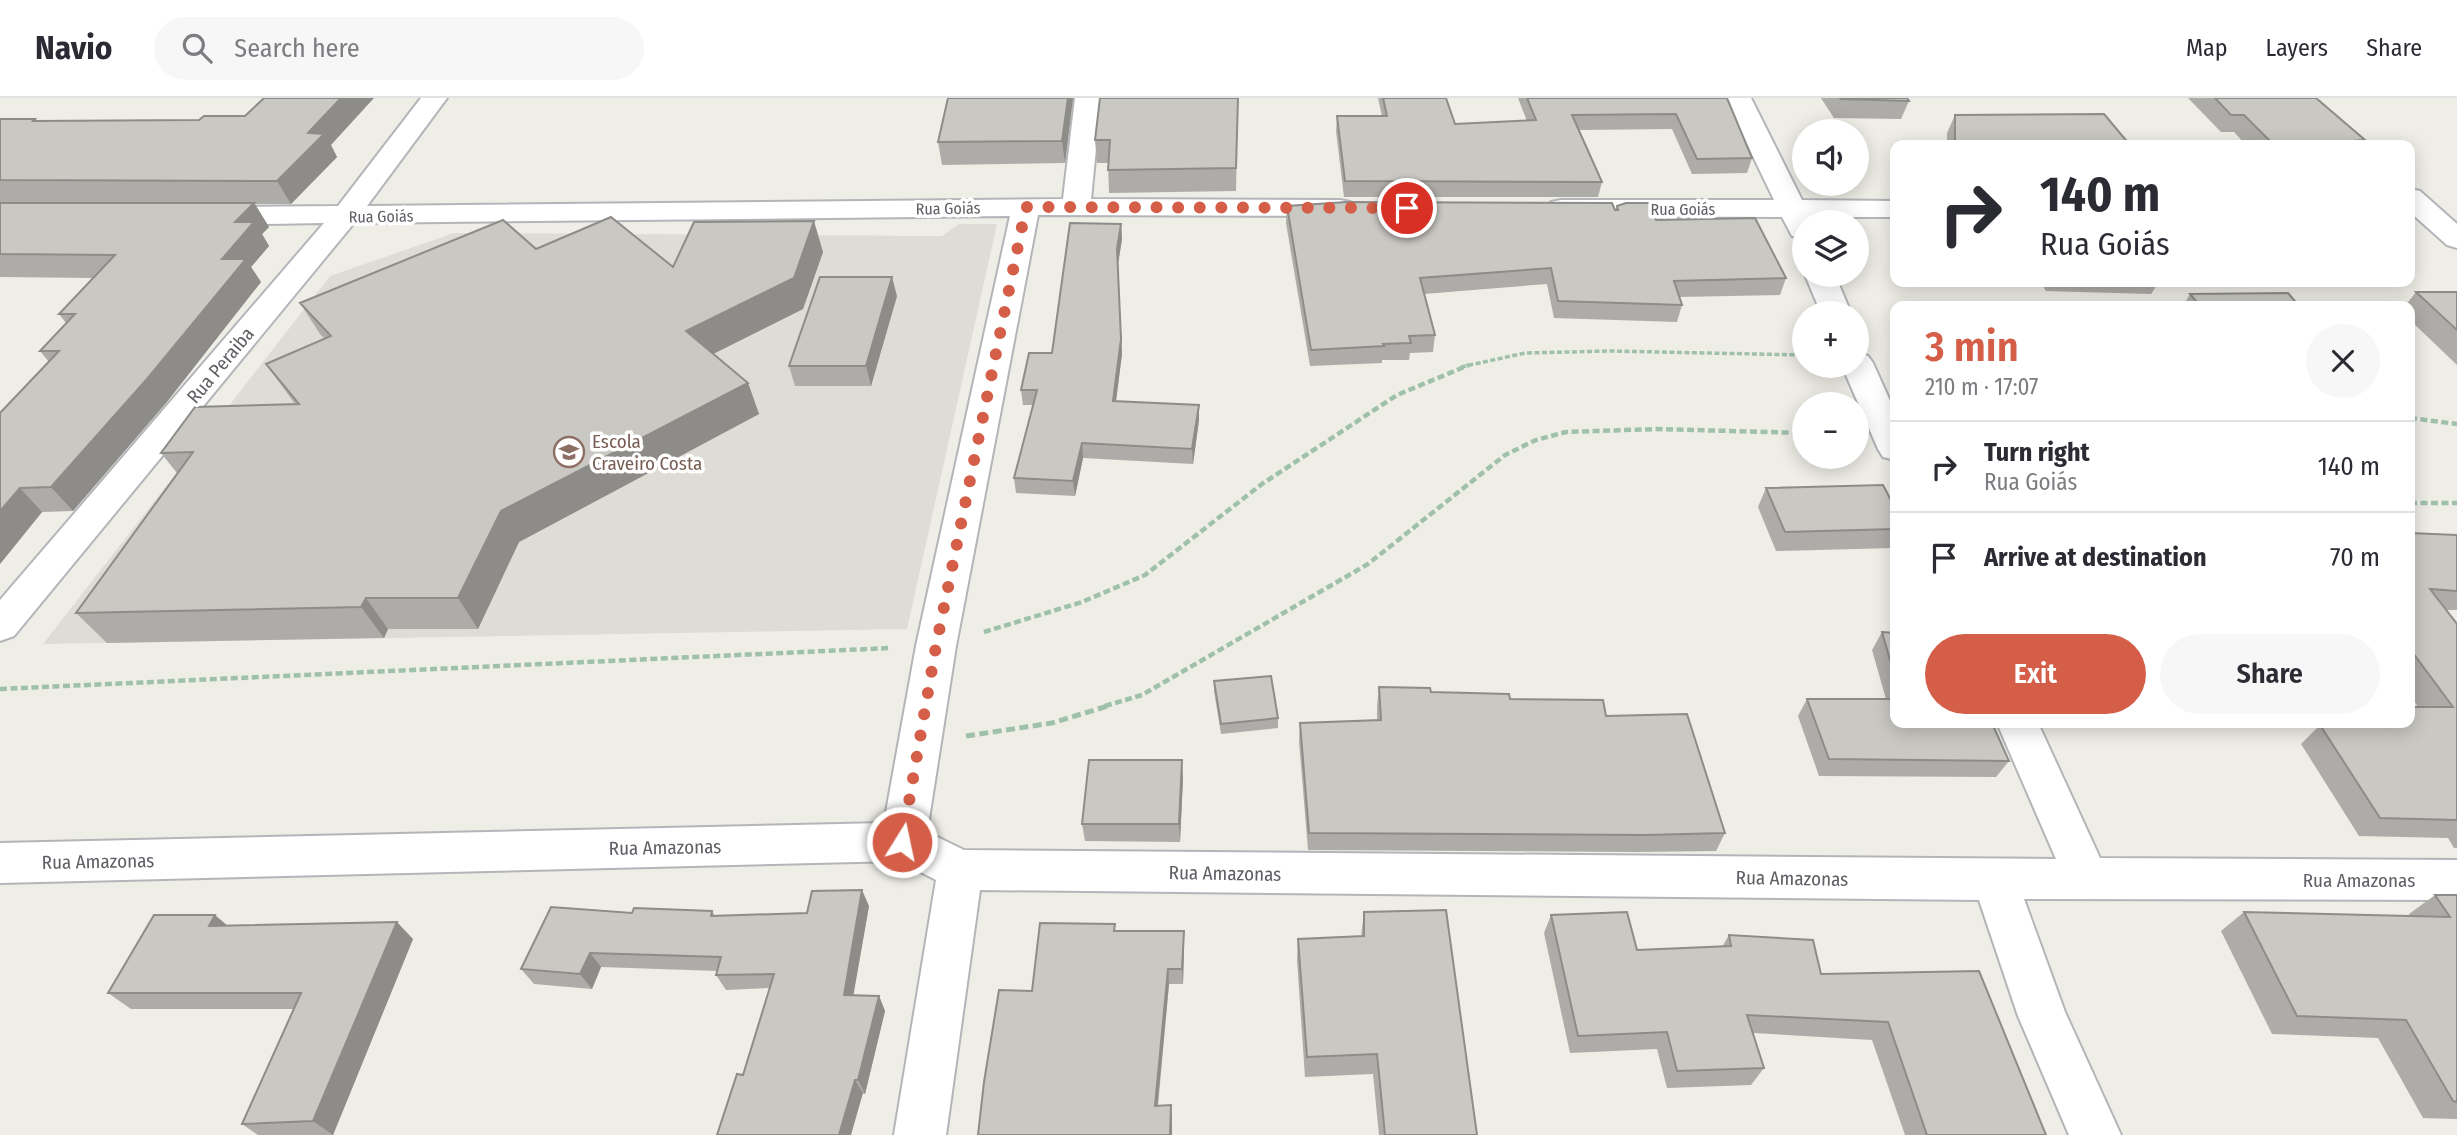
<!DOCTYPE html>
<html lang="en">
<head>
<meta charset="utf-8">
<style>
	:root { --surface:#fff; --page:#f7f7f7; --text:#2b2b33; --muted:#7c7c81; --line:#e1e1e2; --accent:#d45e47 }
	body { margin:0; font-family:"Fira Sans Condensed",sans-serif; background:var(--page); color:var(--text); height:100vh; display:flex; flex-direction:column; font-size:26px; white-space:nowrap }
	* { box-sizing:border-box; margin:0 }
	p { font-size:23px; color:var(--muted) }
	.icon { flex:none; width:38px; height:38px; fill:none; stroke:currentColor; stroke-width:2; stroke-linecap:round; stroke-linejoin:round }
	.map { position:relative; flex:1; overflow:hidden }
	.sheet { position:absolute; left:1890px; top:203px; width:525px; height:427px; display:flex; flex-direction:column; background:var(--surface); border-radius:14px; box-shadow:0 4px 18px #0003 }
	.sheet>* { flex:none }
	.guide { position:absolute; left:1890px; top:42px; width:525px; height:147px; border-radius:14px; box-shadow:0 4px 18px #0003; background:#fff; color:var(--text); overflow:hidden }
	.fabs { position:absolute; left:1792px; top:21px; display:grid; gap:14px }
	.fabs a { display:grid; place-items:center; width:77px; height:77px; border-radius:50%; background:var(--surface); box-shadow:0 4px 18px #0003; font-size:35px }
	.pin { position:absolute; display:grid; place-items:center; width:60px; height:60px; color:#fff; margin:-30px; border:4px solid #fff; border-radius:50%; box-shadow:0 2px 7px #0007 }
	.me { position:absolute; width:77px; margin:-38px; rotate:10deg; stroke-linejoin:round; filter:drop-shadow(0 0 5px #0008) }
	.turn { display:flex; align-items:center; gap:24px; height:147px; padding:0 35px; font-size:32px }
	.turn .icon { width:91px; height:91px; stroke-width:2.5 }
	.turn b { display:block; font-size:49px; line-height:60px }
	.round { display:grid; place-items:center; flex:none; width:74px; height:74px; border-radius:37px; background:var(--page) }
	.headline { display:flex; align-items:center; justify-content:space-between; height:119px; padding:0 35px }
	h1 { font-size:42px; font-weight:600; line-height:52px; color:var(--accent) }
	.action { display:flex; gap:14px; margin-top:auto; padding:14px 35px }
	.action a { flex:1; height:80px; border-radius:42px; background:var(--accent); color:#fff; font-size:28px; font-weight:600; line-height:80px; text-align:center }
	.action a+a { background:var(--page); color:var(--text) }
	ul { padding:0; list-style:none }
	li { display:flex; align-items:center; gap:21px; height:91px; padding:0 35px; border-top:2px solid var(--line) }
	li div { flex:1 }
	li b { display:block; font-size:26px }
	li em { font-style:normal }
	header { display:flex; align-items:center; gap:42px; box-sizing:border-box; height:98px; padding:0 35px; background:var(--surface); border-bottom:2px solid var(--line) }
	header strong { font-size:33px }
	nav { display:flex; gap:38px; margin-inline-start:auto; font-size:24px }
	.search { width:490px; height:63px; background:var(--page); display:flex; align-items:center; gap:18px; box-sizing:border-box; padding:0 24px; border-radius:38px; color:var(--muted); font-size:26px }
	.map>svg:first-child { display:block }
	.education { fill:#dedcd5 }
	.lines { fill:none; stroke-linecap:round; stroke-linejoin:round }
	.minor-casing { stroke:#b3b5b9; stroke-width:4 }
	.path-far2 { stroke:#9fc1ac; stroke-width:3.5; stroke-dasharray:5 2.5; stroke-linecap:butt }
	.path-far1 { stroke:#9fc1ac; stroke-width:4.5; stroke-dasharray:7 3.5; stroke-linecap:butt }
	.path { stroke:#9fc1ac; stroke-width:5; stroke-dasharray:9 4.5; stroke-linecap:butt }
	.minor { fill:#fff; fill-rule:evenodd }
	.wall { fill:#aeaca8 }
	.shaded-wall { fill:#8d8c88 }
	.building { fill:#cac8c3; stroke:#8d8c88; stroke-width:2 }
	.route { stroke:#d45e47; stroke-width:12; stroke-dasharray:0 21.6 }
	.labels { text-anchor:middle; stroke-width:7; stroke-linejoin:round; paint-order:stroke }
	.far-street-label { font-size:16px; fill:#5e6065; stroke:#fff }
	.street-label { font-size:19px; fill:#5e6065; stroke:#fff }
	.education-label { font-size:19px; fill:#785e54; stroke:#fff; text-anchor:start }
</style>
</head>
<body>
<header>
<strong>Navio</strong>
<div class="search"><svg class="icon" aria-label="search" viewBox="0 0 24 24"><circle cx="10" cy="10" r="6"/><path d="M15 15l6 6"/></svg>Search here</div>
<nav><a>Map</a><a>Layers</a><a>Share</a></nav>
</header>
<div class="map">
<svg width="2457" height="1037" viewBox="0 0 2457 1037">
	<rect width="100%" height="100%" fill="#eeede6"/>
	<path class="education" d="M 959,126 L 997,126 L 907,531 L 43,546 L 330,178 L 454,135 L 942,138 Z"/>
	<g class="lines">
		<g class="minor-casing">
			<path id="minor" d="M 421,0 L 447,0 L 367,108 L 1063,101 L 1075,0 L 1101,0 L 1091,101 L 1340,102 L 1350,104 L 1354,110 L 1350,116 L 1340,118 L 1038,117 L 956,548 L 927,734 L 964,752 L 2056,761 L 1997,625 L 2038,625 L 2100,760 L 2457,762 L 2457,802 L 2024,801 L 2065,914 L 2121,1037 L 2069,1037 L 2018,918 L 1979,802 L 980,792 L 946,1037 L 894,1037 L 936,782 L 899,763 L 0,785 L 0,745 L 884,725 L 916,548 L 1010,118 L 354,125 L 14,538 L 0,543 L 0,502 L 324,125 L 210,127 L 200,124 L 196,118 L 200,112 L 210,109 L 338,108 Z
				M 1725,0 L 1751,0 L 1802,102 L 1895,103 L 1895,119 L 1810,119 L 1813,124 L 1804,124 L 1804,140 L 1792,138 L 1782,119 L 1561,118 L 1551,116 L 1547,110 L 1551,104 L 1561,102 L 1774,102 Z
				M 2410,91 L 2420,93 L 2457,126 L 2457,150 L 2447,147 L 2410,114 Z
				M 1805,177 L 1835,177 L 1851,215 L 1821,215 Z
				M 1857,255 L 1868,258 L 1873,265 L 1895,314 L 1895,362 L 1883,359 L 1878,351 L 1842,268 L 1857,268 Z"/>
		</g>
		<path class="path-far2" d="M 1461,269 L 1525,255 L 1610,253 L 1804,257"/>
		<path class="path-far1" d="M 2410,320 L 2457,326
			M 2410,405 L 2457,405
			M 984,534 L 1082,504 L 1145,477 L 1262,386 L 1397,297 L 1469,267
			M 0,591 L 890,550
			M 1105,608 L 1142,597 L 1368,466 L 1505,357 L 1536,342 L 1566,334 L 1657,331 L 1804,335"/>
		<path class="path" d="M 966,638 L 1052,625 L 1111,607"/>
		<use href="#minor" class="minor"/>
	</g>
	<path class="wall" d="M 948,0 L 1073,0 L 1065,65 L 942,67 L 938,44 Z
		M 1238,0 L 1236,93 L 1109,95 L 1108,65 L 1097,65 L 1095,42 Z
		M 1378,0 L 1446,0 L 1455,26 L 1527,23 L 1518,0 L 1727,0 L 1752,60 L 1747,75 L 1692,76 L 1672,31 L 1579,32 L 1602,84 L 1598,99 L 1344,99 L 1336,33 L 1337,18 L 1382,18 Z
		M 1821,0 L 1907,0 L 1909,3 L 1901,21 L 1834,20 Z
		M 2188,0 L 2316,0 L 2365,42 L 2362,47 L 2246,47 L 2234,34 L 2221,34 Z
		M 1955,17 L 2130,47 L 1947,47 L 1947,35 Z
		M 0,21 L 35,21 L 37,23 L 331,47 L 337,59 L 291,106 L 255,106 L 269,129 L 262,136 L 269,148 L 251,169 L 261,184 L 166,305 L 73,413 L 42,414 L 0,466 L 0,315 L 49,264 L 40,253 L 66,225 L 59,216 L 93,180 L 0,179 Z
		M 1287,108 L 1615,112 L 1617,108 L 1656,122 L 1786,180 L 1780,197 L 1679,199 L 1682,207 L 1677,224 L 1554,220 L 1547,186 L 1424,196 L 1435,237 L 1433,254 L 1410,255 L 1409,262 L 1382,262 L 1382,265 L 1310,268 L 1286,125 Z
		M 1121,126 L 1122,141 L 1118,166 L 1122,256 L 1116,303 L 1199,322 L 1193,366 L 1083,360 L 1075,398 L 1016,395 L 1014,380 L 1033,307 L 1023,307 L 1021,292 L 1052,255 Z
		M 536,151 L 673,169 L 823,154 L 803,211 L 713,256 L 748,285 L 759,316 L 519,444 L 478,531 L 388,531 L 384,540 L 107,545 L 76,515 L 177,375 L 161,355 L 295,306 L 266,266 L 325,241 L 320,236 L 300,205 Z
		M 2040,184 L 2159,184 L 2151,196 L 2046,193 Z
		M 2416,194 L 2457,194 L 2457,267 L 2410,222 L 2410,208 L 2405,208 Z
		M 2190,196 L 2299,208 L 2183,208 Z
		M 897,198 L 871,288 L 795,288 L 789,268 Z
		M 1766,390 L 1895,410 L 1895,450 L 1776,453 L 1758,409 Z
		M 2410,435 L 2457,437 L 2457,512 L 2446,512 L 2457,526 L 2457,750 L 2454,750 L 2448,740 L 2359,738 L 2301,646 L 2320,627 L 2372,628 L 2371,627 L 2373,625 L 2410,625 L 2418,609 L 2410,597 Z
		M 1882,534 L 1895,535 L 1895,625 L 2009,663 L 1996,679 L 1819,678 L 1798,618 L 1807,601 L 1886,601 L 1872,552 Z
		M 1214,583 L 1278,620 L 1278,630 L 1221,636 L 1214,593 Z
		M 1379,589 L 1510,601 L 1606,618 L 1725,735 L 1716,753 L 1637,754 L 1308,752 L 1299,643 L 1300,625 L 1377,622 L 1377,608 Z
		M 1183,680 L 1180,744 L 1085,743 L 1082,726 Z
		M 2435,797 L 2457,797 L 2457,1021 L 2423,1020 L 2378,940 L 2272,936 L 2221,833 L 2244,814 L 2410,818 L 2409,816 Z
		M 869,808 L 853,897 L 879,898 L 885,913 L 865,996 L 743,977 L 770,890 L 726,892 L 716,877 L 717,873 L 601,869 L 592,891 L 534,886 L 521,871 L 632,815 L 712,813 L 715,818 L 807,815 Z
		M 1364,814 L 1477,1037 L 1379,1037 L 1373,976 L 1305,979 L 1297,862 L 1298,841 L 1361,838 Z
		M 1551,817 L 1637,852 L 1722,849 L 1729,837 L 1821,876 L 2046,1037 L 1905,1037 L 1872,942 L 1753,935 L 1764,970 L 1751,987 L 1667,990 L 1657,951 L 1570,955 L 1544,835 Z
		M 228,828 L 413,841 L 333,1037 L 258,1037 L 242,1026 L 294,911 L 131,911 L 108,895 Z
		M 1116,833 L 1184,848 L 1183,886 L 1169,886 L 1158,1008 L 1171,1007 L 1172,1037 L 978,1037 Z"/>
	<path class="shaded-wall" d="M 341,0 L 374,0 L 331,47 L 337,59 L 291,106 L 277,83 L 308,35 Z
		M 1068,0 L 1073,0 L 1065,65 L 1062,43 Z
		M 254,105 L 269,129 L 262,136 L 269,148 L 251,169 L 261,184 L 166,305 L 73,413 L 51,389 L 222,161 L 235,124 Z
		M 814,123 L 823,154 L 803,211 L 697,264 L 686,233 Z
		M 1121,126 L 1122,141 L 1118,166 L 1122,256 L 1114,318 L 1113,303 L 1117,151 Z
		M 892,179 L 897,198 L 871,288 L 866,268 Z
		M 748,285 L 759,316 L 519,444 L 478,531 L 458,500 L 501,413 Z
		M 1199,307 L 1199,322 L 1193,366 L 1192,351 Z
		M 1082,345 L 1083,360 L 1075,398 L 1073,383 Z
		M 20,390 L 42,414 L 0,466 L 0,413 Z
		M 366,500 L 388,531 L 384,540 L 361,509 Z
		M 1182,662 L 1183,680 L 1180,744 L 1179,726 Z
		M 862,792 L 869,808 L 851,911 L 844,897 Z
		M 215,817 L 235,834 L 209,828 Z
		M 397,824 L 413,841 L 333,1037 L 313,1023 Z
		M 1184,833 L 1184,848 L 1183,886 L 1182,871 Z
		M 590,855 L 601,869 L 592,891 L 580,876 Z
		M 1168,871 L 1169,886 L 1156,1022 L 1155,1008 Z
		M 879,898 L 885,913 L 865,996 L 858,982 Z
		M 855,982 L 863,995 L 851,1037 L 839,1037 Z
		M 1171,1007 L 1172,1021 L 1172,1037 L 1170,1037 Z"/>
	<path class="building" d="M 264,0 L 341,0 L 308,35 L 324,36 L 277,83 L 0,82 L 0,21 L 35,21 L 33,23 L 199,22 L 204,18 L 245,18 Z
		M 948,0 L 1068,0 L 1062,43 L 938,44 Z
		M 1100,0 L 1238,0 L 1236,70 L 1108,72 L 1110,42 L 1095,42 Z
		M 1383,0 L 1446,0 L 1455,26 L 1536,22 L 1527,0 L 1727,0 L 1752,60 L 1697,61 L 1676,16 L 1572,17 L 1602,84 L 1345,83 L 1337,18 L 1387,18 Z
		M 1840,0 L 1907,0 L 1909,3 L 1841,1 Z
		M 2215,0 L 2316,0 L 2365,42 L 2352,43 L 2357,47 L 2274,47 L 2244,17 L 2231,17 Z
		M 2104,16 L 2130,47 L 1955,47 L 1955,17 Z
		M 1347,104 L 1612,105 L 1615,112 L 1618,112 L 1617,108 L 1626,105 L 1650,105 L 1656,122 L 1755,120 L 1786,180 L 1674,183 L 1682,207 L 1558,203 L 1551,170 L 1420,180 L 1435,237 L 1409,238 L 1411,245 L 1383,246 L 1384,248 L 1311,252 L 1287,108 Z
		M 0,105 L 254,105 L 235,124 L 254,124 L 222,161 L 246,161 L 147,281 L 51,389 L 20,390 L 0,413 L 0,315 L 59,253 L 40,253 L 75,216 L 59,216 L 115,157 L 0,156 Z
		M 611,119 L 673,169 L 694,124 L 814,123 L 794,180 L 686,233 L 748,285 L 501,413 L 458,500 L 366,500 L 361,509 L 76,515 L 193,354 L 161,355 L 195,309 L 299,306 L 266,266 L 331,238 L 300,205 L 503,122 L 536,151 Z
		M 1070,125 L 1121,126 L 1117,151 L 1121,241 L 1113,303 L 1199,307 L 1192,351 L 1082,345 L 1073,383 L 1014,380 L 1037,292 L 1021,292 L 1029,255 L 1052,255 Z
		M 820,179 L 892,179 L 866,268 L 789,268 Z
		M 2416,194 L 2457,194 L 2457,232 Z
		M 2288,195 L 2299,208 L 2200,208 L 2190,196 Z
		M 1883,387 L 1895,410 L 1895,431 L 1785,434 L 1766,390 Z
		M 2410,435 L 2457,437 L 2457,493 L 2430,491 L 2457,526 L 2457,722 L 2380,720 L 2320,627 L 2405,628 L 2403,625 L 2410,625 L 2410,609 L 2453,609 L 2410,551 Z
		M 1882,534 L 1895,535 L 1895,579 Z
		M 1271,578 L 1278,620 L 1221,626 L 1214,583 Z
		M 1379,589 L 1430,590 L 1431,594 L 1509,596 L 1510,601 L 1603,602 L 1606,618 L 1687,616 L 1725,735 L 1645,737 L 1309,735 L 1300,625 L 1381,622 Z
		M 1807,601 L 1895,601 L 1895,625 L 1992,625 L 2009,663 L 1829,661 Z
		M 1089,662 L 1182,662 L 1179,726 L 1082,726 Z
		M 862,792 L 844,897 L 879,898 L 858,982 L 855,982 L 839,1037 L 717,1037 L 737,976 L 743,977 L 774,876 L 716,877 L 721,859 L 590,855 L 580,876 L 521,871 L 551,809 L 632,815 L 634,810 L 712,813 L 711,818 L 807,815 L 812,793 Z
		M 2435,797 L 2457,797 L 2457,1004 L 2453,1003 L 2406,922 L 2297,918 L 2244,814 L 2450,819 Z
		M 1446,812 L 1477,1037 L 1385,1037 L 1377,956 L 1307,959 L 1298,841 L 1364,838 L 1364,814 Z
		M 1627,814 L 1637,852 L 1731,848 L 1729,837 L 1813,842 L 1821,876 L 1979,873 L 2046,1037 L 1927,1037 L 1888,924 L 1747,917 L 1764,970 L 1677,973 L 1667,934 L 1578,938 L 1551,817 Z
		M 154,817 L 215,817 L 209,828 L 397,824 L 313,1023 L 242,1026 L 301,895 L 108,895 Z
		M 1040,825 L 1115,826 L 1114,833 L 1184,833 L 1182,871 L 1168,871 L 1155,1008 L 1171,1007 L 1170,1037 L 978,1037 L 984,984 L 999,892 L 1032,893 Z"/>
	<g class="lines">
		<path class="route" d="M 902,744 L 936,548 L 1026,109 L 1407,110"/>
	</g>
	<defs>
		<g id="school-ring" transform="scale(1.575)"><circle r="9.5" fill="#fff" stroke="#8d6e63" stroke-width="1.5"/><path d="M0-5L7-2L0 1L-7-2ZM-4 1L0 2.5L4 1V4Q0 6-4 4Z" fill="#8d6e63"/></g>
	</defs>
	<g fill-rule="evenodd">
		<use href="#school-ring" x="569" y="354"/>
	</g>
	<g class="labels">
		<g class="far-street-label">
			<text transform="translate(948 110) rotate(-1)" y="6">Rua Goiás</text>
			<text x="1683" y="117">Rua Goiás</text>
			<text transform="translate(381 118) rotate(-1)" y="6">Rua Goiás</text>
		</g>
		<g class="street-label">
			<text transform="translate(220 267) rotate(-50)" y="7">Rua Peraiba</text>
			<text transform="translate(665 749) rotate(-1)" y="7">Rua Amazonas</text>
			<text transform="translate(98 763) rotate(-1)" y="7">Rua Amazonas</text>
			<text transform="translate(1225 775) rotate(1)" y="7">Rua Amazonas</text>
			<text transform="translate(1792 780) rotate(1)" y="7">Rua Amazonas</text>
			<text x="2359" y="789">Rua Amazonas</text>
		</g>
		<g class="education-label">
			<text x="592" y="350">Escola<tspan x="592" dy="22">Craveiro Costa</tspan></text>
		</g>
	</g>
</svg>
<div class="fabs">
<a><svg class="icon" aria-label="sound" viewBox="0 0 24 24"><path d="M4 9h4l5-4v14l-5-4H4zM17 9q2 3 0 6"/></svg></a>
<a><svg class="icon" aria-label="layers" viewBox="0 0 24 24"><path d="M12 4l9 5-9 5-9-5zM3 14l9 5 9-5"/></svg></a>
<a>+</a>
<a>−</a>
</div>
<div class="pin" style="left:1407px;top:110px;background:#d93025"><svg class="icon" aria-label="arrive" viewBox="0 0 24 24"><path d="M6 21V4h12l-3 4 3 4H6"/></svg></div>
<svg class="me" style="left:902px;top:744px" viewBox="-20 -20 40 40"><circle r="17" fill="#d45e47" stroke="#fff" stroke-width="3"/><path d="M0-11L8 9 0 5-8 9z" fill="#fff"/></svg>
<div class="guide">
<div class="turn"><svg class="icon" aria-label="right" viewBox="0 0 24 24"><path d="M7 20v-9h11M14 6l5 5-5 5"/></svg><div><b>140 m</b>Rua Goiás</div></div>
</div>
<section class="sheet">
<div class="headline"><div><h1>3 min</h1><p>210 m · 17:07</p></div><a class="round"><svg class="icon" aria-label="close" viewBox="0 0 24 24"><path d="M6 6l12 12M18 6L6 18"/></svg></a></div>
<ul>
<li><svg class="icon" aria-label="right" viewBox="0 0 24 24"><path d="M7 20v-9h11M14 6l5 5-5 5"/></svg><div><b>Turn right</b><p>Rua Goiás</p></div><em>140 m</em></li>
<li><svg class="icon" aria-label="arrive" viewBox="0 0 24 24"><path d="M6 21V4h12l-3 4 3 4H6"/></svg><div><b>Arrive at destination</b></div><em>70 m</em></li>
</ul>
<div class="action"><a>Exit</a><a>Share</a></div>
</section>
</div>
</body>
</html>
